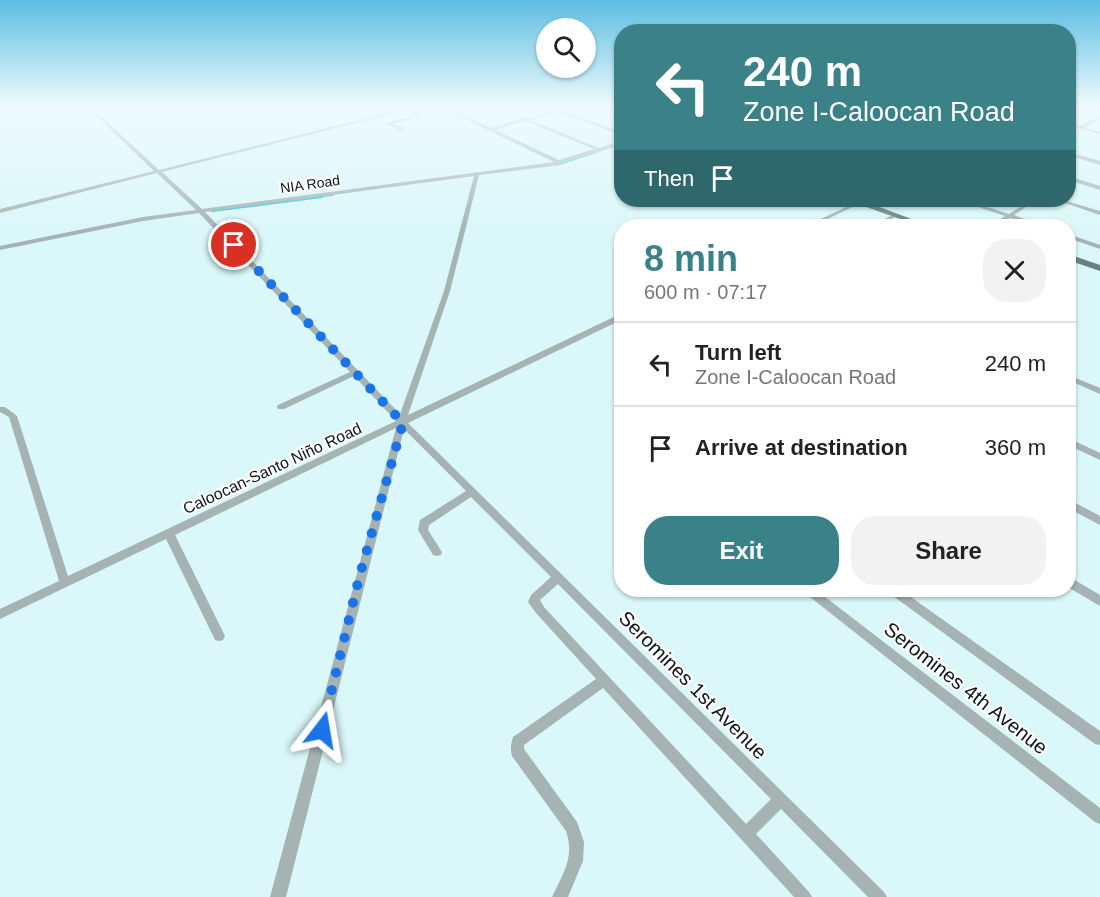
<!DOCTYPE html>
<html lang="en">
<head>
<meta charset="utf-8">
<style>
	:root { --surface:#fff; --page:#f2f2f2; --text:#222; --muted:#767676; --line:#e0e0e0; --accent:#3a8288 }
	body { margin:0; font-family:Helvetica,sans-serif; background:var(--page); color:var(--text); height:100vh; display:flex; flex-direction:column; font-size:22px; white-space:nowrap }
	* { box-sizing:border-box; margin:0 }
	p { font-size:20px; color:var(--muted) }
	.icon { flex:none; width:33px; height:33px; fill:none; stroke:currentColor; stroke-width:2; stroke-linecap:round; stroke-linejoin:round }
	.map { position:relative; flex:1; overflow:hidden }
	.drawer { position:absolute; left:614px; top:219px; width:462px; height:378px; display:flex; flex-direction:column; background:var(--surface); border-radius:24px; box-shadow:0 2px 4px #0004 }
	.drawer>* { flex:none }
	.banner { position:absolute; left:614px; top:24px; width:462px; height:183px; border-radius:24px; box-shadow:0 2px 4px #0004; background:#3a8288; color:#fff; overflow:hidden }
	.buttons { position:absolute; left:536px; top:18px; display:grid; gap:12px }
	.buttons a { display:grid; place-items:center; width:60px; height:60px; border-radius:50%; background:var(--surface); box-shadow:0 2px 4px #0004; font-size:30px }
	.pin { position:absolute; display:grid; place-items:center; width:51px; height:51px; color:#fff; margin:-26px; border:3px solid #fff; border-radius:50%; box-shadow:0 2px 6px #0007 }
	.me { position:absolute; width:66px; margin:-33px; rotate:14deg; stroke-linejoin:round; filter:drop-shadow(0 0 4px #0008) }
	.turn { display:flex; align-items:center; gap:21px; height:126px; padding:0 30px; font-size:27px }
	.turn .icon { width:78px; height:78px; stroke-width:2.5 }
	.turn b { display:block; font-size:42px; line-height:51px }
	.then { display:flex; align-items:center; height:57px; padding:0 30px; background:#0003; gap:12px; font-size:22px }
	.round { display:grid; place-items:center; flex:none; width:63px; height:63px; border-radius:24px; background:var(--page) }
	.summary { display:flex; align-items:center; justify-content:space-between; height:102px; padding:0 30px }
	h1 { font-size:36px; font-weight:600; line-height:45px; color:var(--accent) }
	.button { display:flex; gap:12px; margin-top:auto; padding:12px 30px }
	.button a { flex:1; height:69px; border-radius:24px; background:var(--accent); color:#fff; font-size:24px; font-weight:600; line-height:69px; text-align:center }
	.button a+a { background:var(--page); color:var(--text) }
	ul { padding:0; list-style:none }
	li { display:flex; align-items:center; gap:18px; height:84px; padding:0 30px; border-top:2px solid var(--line) }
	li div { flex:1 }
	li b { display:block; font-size:22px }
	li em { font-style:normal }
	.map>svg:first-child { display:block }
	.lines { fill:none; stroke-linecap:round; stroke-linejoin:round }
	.stream-far1 { stroke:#2acbd6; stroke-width:1.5 }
	.stream { stroke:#2acbd6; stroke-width:2 }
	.minor { fill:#a6b3b3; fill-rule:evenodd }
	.major { fill:#697f80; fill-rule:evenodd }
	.route { stroke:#1a73e8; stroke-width:10; stroke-dasharray:0 18 }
	.labels { text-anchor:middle; stroke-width:4.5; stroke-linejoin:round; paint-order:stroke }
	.far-street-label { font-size:14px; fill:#0c1717; stroke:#fdfdfd }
	.street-label { font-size:16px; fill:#0c1717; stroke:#fdfdfd }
	.near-street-label { font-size:20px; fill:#0c1717; stroke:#fdfdfd }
</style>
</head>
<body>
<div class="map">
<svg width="1100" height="897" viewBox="0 0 1100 897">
	<rect width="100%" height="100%" fill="#daf7f9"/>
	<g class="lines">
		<path class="stream-far1" d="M 557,165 L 597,152
			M 310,198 L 333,195"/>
		<path class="stream" d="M 212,211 L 322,197"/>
		<path class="minor" d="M 87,107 L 91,107 L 159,170 L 383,114 L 370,107 C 377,107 382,112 389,113 C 399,113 409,107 419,107 L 413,109 L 423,116 L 393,124 L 404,129 L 404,130 L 402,131 L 384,123 L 417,116 L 408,110 L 162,172 L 202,209 L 554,162 L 440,107 L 445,107 L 491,128 L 521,119 L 493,107 C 505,107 514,116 525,118 C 535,119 557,107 571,107 L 562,111 L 621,132 L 621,135 L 557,112 L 530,120 L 599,148 L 621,141 L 621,144 L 602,151 L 563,162 L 561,165 L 479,175 L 450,291 L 408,415 L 618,315 L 621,315 L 621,320 L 408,423 L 884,892 L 887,897 L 868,897 L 781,809 L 756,834 L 809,892 L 812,897 L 794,897 L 603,688 L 524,745 L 524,749 L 577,822 L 584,842 L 583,861 L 568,897 L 552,897 C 563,873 575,858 566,831 L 512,756 C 510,749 511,744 513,737 L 596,679 L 536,613 L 528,602 L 531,595 L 551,577 L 471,497 L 429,525 L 428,530 L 442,552 L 441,555 L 437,556 L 433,555 L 418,530 L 420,520 L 466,491 L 404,429 L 286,897 L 270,897 L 396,428 L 175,535 L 225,636 L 223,640 L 219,641 L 215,640 L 166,539 L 0,619 L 0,609 L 59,581 L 9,417 L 0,412 L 0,407 L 5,407 L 17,416 L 68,576 L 396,421 L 354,376 L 284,409 L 278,409 L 277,407 L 278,405 L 350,372 L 199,213 L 143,221 L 0,250 L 0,246 L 143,217 L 196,210 L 157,173 L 0,213 L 0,209 L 154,171 ZM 525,121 L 594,149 L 559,160 L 495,130 ZM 474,176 L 444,291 L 400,414 L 205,212 ZM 558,584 L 771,799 L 746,824 L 544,607 L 540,600 Z
			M 1100,116 L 1100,119 L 1084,128 L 1100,132 L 1100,134 L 1068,126 L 1068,124 L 1079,126 Z
			M 1068,152 L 1100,161 L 1100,165 L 1068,155 Z
			M 1068,176 L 1100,186 L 1100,190 L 1068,180 Z
			M 861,200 L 867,200 L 813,226 L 806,226 Z
			M 960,200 L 966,200 L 1009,214 L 1031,200 L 1036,200 L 1014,215 L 1044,226 L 1037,226 L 1010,218 L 997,226 L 991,226 L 1005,216 L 960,201 Z
			M 1056,200 L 1063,200 L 1100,211 L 1100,215 Z
			M 894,214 L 899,215 L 879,226 L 872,226 Z
			M 675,221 L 679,221 L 689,226 L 682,226 L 675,223 Z
			M 1068,234 L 1100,245 L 1100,249 L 1068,238 Z
			M 1068,375 L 1100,388 L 1100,394 L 1068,380 Z
			M 1068,438 L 1100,453 L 1100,460 L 1068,445 Z
			M 1068,499 L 1100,516 L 1100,525 L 1068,508 Z
			M 1068,576 L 1100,595 L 1100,606 L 1068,587 Z
			M 804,590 L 816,590 L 1100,808 L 1100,824 L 1095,822 L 805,593 Z
			M 888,590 L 901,590 L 1100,731 L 1100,745 L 1095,744 L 889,593 Z"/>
		<path class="major" d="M 603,107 L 611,107 L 621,110 L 621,114 Z
			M 852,200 L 861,200 L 930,226 L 920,226 L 852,202 Z
			M 1068,254 L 1100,265 L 1100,271 L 1068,260 Z"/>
	</g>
	<linearGradient id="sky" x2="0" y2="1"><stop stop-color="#5cbde1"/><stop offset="0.46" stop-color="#eefbfc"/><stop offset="1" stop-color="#eefbfc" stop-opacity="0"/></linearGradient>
	<rect width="1100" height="232" fill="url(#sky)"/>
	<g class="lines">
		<path class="route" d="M 234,245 L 403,423 L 359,578 L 322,730"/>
	</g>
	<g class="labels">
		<g class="far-street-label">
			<text transform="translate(310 184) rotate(-8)" y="5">NIA Road</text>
		</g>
		<g class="street-label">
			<text transform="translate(272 468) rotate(-25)" y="6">Caloocan-Santo Niño Road</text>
		</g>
		<g class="near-street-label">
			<text transform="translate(693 685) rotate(45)" y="7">Seromines 1st Avenue</text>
			<text transform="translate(966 688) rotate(38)" y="7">Seromines 4th Avenue</text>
		</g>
	</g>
</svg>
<div class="buttons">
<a><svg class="icon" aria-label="search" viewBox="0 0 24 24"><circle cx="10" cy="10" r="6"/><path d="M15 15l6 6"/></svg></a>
</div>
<div class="pin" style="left:234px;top:245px;background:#d93025"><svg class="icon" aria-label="arrive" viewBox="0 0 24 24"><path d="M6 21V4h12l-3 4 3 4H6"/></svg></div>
<svg class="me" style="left:322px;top:730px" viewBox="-20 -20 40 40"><path d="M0-17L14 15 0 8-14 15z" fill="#1a73e8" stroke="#fff" stroke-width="4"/></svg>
<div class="banner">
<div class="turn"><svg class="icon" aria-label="left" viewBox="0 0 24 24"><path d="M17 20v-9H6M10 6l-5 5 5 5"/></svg><div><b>240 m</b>Zone I-Caloocan Road</div></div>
<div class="then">Then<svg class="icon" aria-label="arrive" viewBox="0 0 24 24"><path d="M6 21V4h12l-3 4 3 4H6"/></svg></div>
</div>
<section class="drawer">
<div class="summary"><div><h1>8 min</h1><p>600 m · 07:17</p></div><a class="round"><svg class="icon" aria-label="close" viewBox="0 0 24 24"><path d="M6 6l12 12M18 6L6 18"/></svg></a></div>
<ul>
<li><svg class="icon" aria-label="left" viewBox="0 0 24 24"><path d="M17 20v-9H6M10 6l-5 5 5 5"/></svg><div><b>Turn left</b><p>Zone I-Caloocan Road</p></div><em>240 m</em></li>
<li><svg class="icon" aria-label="arrive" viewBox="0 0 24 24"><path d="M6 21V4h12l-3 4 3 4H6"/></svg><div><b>Arrive at destination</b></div><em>360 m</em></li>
</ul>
<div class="button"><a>Exit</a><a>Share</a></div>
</section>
</div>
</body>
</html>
